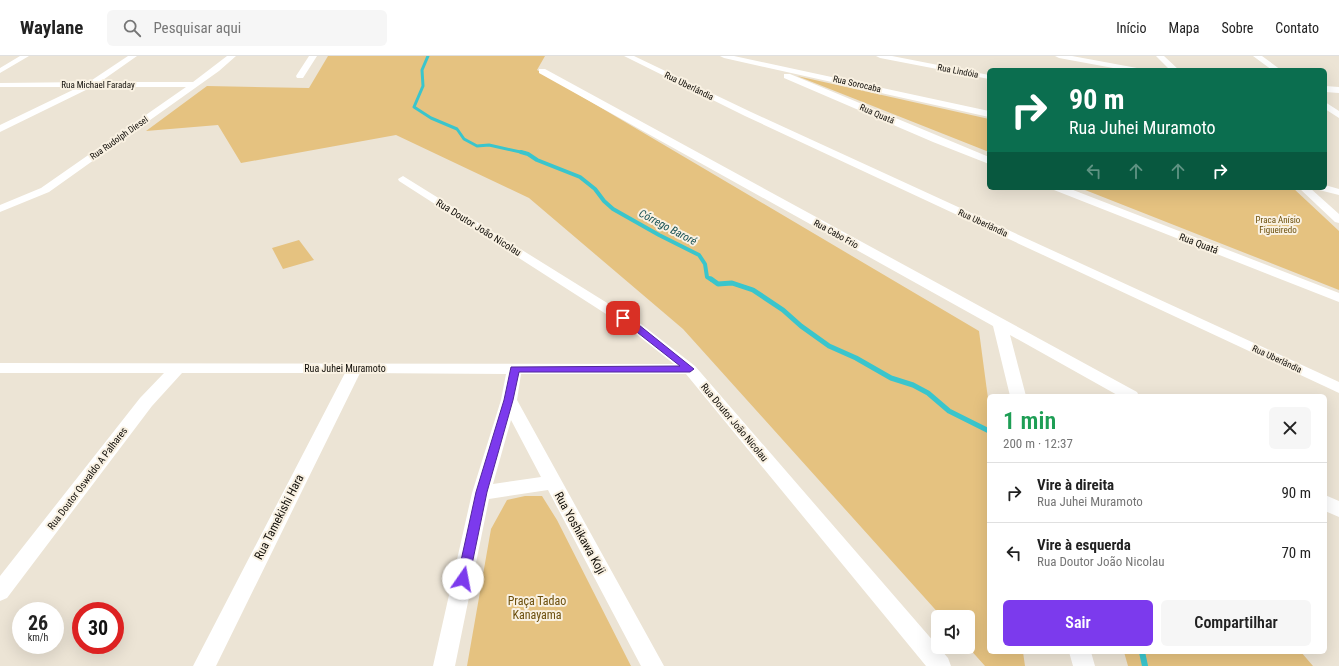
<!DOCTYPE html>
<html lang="pt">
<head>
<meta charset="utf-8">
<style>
	:root { --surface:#fff; --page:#f6f6f6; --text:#222; --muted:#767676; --line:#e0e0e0; --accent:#7c3aed }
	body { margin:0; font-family:"Roboto Condensed",sans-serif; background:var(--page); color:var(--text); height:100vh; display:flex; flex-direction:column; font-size:15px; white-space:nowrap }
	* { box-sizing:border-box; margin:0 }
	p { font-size:13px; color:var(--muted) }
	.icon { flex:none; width:22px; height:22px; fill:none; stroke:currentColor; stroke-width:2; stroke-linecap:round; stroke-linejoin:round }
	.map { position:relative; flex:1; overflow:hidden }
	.drawer { position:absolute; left:987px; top:338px; width:340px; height:260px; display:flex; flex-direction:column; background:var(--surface); border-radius:6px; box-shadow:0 4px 16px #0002 }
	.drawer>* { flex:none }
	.banner { position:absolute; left:987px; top:12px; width:340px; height:122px; border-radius:6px; box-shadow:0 4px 16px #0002; background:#0b6e4f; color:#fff; overflow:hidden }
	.controls { position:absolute; left:931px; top:554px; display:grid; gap:8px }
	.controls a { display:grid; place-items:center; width:44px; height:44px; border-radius:6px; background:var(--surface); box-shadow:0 4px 16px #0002; font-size:20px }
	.speed { position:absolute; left:12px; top:546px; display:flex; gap:8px; font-size:20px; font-weight:700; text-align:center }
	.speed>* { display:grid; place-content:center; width:52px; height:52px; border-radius:50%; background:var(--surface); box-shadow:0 4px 16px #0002; line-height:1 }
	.speed small { font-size:10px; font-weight:400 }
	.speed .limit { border:6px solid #d22; background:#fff; color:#111 }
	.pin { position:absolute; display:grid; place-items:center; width:34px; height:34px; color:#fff; margin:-17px; border-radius:8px; box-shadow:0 2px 6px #0006 }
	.me { position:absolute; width:44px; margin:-22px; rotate:12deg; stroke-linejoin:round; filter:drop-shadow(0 0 3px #0008) }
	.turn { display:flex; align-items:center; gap:14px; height:84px; padding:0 16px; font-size:18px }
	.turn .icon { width:52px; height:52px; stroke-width:2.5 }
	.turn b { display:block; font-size:28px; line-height:34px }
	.lanes { display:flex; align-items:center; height:38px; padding:0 16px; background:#0003; justify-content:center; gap:20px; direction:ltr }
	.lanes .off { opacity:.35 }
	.round { display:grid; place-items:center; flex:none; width:42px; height:42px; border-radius:6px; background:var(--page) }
	.headline { display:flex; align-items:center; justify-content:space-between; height:68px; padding:0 16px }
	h1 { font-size:24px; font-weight:600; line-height:30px; color:#1e9e55 }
	.action { display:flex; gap:8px; margin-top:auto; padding:8px 16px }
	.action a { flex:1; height:46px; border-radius:6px; background:var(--accent); color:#fff; font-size:16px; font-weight:600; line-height:46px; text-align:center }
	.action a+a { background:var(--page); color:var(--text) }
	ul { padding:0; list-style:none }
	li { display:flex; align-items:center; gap:12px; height:60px; padding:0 16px; border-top:1px solid var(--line) }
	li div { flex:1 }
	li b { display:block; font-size:15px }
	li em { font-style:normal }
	header { display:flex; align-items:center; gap:24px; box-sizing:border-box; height:56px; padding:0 20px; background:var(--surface); border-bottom:1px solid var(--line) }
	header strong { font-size:19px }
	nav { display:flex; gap:22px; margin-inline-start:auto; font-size:14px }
	.search { width:280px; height:36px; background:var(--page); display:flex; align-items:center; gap:10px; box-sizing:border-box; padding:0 14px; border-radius:6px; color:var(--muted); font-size:15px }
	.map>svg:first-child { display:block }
	.green { fill:#e5c280 }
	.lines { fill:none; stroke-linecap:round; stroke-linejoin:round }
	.stream-far3 { stroke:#3ac5cc; stroke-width:3 }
	.stream-far2 { stroke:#3ac5cc; stroke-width:4 }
	.stream-far1 { stroke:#3ac5cc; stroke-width:5 }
	.stream { stroke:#3ac5cc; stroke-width:6 }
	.minor { fill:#fff; fill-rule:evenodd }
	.route { fill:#7c3aed; stroke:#51269a }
	.labels { text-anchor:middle; stroke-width:4; stroke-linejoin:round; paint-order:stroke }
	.far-street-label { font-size:9px; fill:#100d08; stroke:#f9f1e2 }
	.far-park-label { font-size:9px; fill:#6c4f0c; stroke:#f9f1e2 }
	.street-label { font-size:10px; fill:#100d08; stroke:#f9f1e2 }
	.water-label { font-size:11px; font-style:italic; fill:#165053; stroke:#f9f1e2 }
	.near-street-label { font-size:12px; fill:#100d08; stroke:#f9f1e2 }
	.near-park-label { font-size:12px; fill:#6c4f0c; stroke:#f9f1e2 }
</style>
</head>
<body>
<header>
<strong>Waylane</strong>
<div class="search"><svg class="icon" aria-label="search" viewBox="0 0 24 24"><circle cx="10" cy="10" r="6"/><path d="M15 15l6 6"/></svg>Pesquisar aqui</div>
<nav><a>Início</a><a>Mapa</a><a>Sobre</a><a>Contato</a></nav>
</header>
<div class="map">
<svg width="1339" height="610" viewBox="0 0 1339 610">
	<rect width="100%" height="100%" fill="#ece4d5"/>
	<path class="green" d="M 328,0 L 545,0 L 537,14 L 979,275 L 989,350 L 989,596 L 1023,596 L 1025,610 L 985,610 L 968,591 L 968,561 L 942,561 L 683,273 L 529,142 L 396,79 L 241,107 L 218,69 L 146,75 L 207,30 L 309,32 Z
		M 797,20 L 989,63 L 989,96 Z
		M 1080,132 L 1293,132 L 1339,175 L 1339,234 Z
		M 299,184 L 314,204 L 283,213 L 272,192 Z
		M 525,440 L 542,440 L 557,464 L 631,610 L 467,610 L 491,473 L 507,444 Z
		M 1124,596 L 1301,596 L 1313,610 L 1128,610 Z"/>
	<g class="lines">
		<path class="stream-far3" d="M 428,0 L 422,14 L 423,30 L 414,51 L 431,62 L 457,73 L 464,83 L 477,90 L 489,89 L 525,97"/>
		<path class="stream-far2" d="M 521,96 L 528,98 L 537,104 L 580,121 L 595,133 L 604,145 L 613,153 L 659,179 L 699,199 L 705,208 L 707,221 L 712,224"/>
		<path class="stream-far1" d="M 711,223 L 718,228 L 732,227 L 753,234 L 783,254 L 801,270 L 829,290 L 856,302 L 891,322 L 913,329 L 928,337 L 949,355 L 989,375"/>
		<path class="stream" d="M 1142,596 L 1145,610"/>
		<path class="minor" d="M 20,0 L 29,0 L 0,17 L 0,12 Z
			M 128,0 L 137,0 L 100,26 L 193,26 L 227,0 L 236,0 L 219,15 L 49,136 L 0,156 L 0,149 L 41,132 L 186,31 L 92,31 L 0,76 L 0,69 L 79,31 L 0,31 L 0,27 L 89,26 Z
			M 309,0 L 317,0 L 303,22 L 297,22 L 296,20 Z
			M 624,0 L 634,0 L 751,56 L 1339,326 L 1339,337 L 745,60 Z
			M 720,0 L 734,0 L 989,55 L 989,61 L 724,2 Z
			M 876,0 L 892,0 L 989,19 L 989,23 L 880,2 Z
			M 1055,0 L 1072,0 L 1137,12 L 1141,14 L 1124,14 L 1059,2 Z
			M 1156,0 L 1164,0 L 1179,14 L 1170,14 Z
			M 1253,0 L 1262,0 L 1281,14 L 1272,14 Z
			M 539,13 L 545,13 L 1137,336 L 1139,340 L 1119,340 L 1010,279 L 1026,340 L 1010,340 L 993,270 L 539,17 Z
			M 784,18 L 790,18 L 989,101 L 989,108 L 933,86 L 784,22 Z
			M 1325,30 L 1339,31 L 1339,37 L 1325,36 Z
			M 1325,46 L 1339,55 L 1339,62 L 1325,53 Z
			M 403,120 L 641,268 L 695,310 L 948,602 L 951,610 L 926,610 L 686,318 L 521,318 L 517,344 L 664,610 L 641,610 L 548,434 L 489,443 L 455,610 L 433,610 L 472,437 L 501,344 L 506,318 L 360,317 L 216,610 L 193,610 L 345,317 L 182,317 L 152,350 L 7,542 L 0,545 L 0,520 L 140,342 L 164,317 L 0,317 L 0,307 L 674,308 L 631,274 L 399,125 L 398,123 ZM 511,364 L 541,421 L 493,428 Z
			M 1325,129 L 1339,133 L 1339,139 L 1319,134 L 1318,132 L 1325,132 Z
			M 1053,132 L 1068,132 L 1339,237 L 1339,246 L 1054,134 Z
			M 1299,132 L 1310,132 L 1339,158 L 1339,167 L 1335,166 Z
			M 1325,439 L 1339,445 L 1339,461 L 1325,455 Z
			M 1069,596 L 1091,596 L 1095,610 L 1073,610 Z"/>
	</g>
	<path class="route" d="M 623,260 L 639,269 L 694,313 L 690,316 L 519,316 L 513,344 L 487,436 L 469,523 L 467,527 L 463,529 L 458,527 L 457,523 L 476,436 L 504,344 L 511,311 L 680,310 L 633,273 L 620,264 L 619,262 Z"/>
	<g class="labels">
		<g class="far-street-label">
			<text transform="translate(958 15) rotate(11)" y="3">Rua Lindóia</text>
			<text transform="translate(857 28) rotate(13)" y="3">Rua Sorocaba</text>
			<text x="98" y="32">Rua Michael Faraday</text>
			<text transform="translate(689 30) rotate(26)" y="3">Rua Uberlândia</text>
			<text transform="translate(877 58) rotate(23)" y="3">Rua Quatá</text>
			<text transform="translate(119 82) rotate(-35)" y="3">Rua Rudolph Diesel</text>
			<text transform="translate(983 167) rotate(25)" y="3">Rua Uberlândia</text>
			<text transform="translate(836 178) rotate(29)" y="3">Rua Cabo Frio</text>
			<text transform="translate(1277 303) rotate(25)" y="3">Rua Uberlândia</text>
		</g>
		<g class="far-park-label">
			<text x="1278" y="167">Praca Anísio<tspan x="1278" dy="10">Figueiredo</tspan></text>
		</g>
		<g class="street-label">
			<text transform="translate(479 171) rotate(32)" y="4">Rua Doutor João Nicolau</text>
			<text transform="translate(1199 187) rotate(21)" y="4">Rua Quatá</text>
			<text x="345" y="316">Rua Juhei Muramoto</text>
			<text transform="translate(735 366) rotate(50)" y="4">Rua Doutor João Nicolau</text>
			<text transform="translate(87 422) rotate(-53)" y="4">Rua Doutor Oswaldo A Palhares</text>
		</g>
		<g class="water-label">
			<text transform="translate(668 171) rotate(28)" y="4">Córrego Baroré</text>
		</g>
		<g class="near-street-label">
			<text transform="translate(279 461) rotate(-63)" y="4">Rua Tamekishi Hara</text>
			<text transform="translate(580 477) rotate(61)" y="4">Rua Yoshikawa Koji</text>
		</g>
		<g class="near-park-label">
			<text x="537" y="549">Praça Tadao<tspan x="537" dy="14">Kanayama</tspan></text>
		</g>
	</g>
</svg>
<div class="controls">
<a><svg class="icon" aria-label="sound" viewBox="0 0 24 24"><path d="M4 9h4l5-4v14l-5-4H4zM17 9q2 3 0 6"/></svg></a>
</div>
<div class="speed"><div>26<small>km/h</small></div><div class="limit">30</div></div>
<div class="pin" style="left:623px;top:262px;background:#d93025"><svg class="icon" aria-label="arrive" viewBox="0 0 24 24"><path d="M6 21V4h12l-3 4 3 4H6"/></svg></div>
<svg class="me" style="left:463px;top:523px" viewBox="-20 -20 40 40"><circle r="19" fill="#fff"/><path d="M0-13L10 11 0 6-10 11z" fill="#7c3aed"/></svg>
<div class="banner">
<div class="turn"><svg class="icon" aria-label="right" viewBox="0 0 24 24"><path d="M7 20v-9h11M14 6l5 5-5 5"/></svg><div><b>90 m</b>Rua Juhei Muramoto</div></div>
<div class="lanes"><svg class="icon off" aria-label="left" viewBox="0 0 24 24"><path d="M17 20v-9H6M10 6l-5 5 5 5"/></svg><svg class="icon off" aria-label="ahead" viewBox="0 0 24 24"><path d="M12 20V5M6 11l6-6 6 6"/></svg><svg class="icon off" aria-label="ahead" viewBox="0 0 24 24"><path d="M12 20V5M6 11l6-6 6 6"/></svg><svg class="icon" aria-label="right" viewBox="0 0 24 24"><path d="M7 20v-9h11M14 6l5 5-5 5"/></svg></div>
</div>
<section class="drawer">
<div class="headline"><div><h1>1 min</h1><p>200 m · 12:37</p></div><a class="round"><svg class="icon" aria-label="close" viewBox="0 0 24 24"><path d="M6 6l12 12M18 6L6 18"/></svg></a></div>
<ul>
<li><svg class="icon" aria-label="right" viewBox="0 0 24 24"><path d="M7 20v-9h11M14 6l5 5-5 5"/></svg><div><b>Vire à direita</b><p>Rua Juhei Muramoto</p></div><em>90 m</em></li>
<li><svg class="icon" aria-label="left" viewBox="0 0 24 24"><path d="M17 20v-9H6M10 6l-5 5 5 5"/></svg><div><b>Vire à esquerda</b><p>Rua Doutor João Nicolau</p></div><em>70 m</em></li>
</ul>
<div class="action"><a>Sair</a><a>Compartilhar</a></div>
</section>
</div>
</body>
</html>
